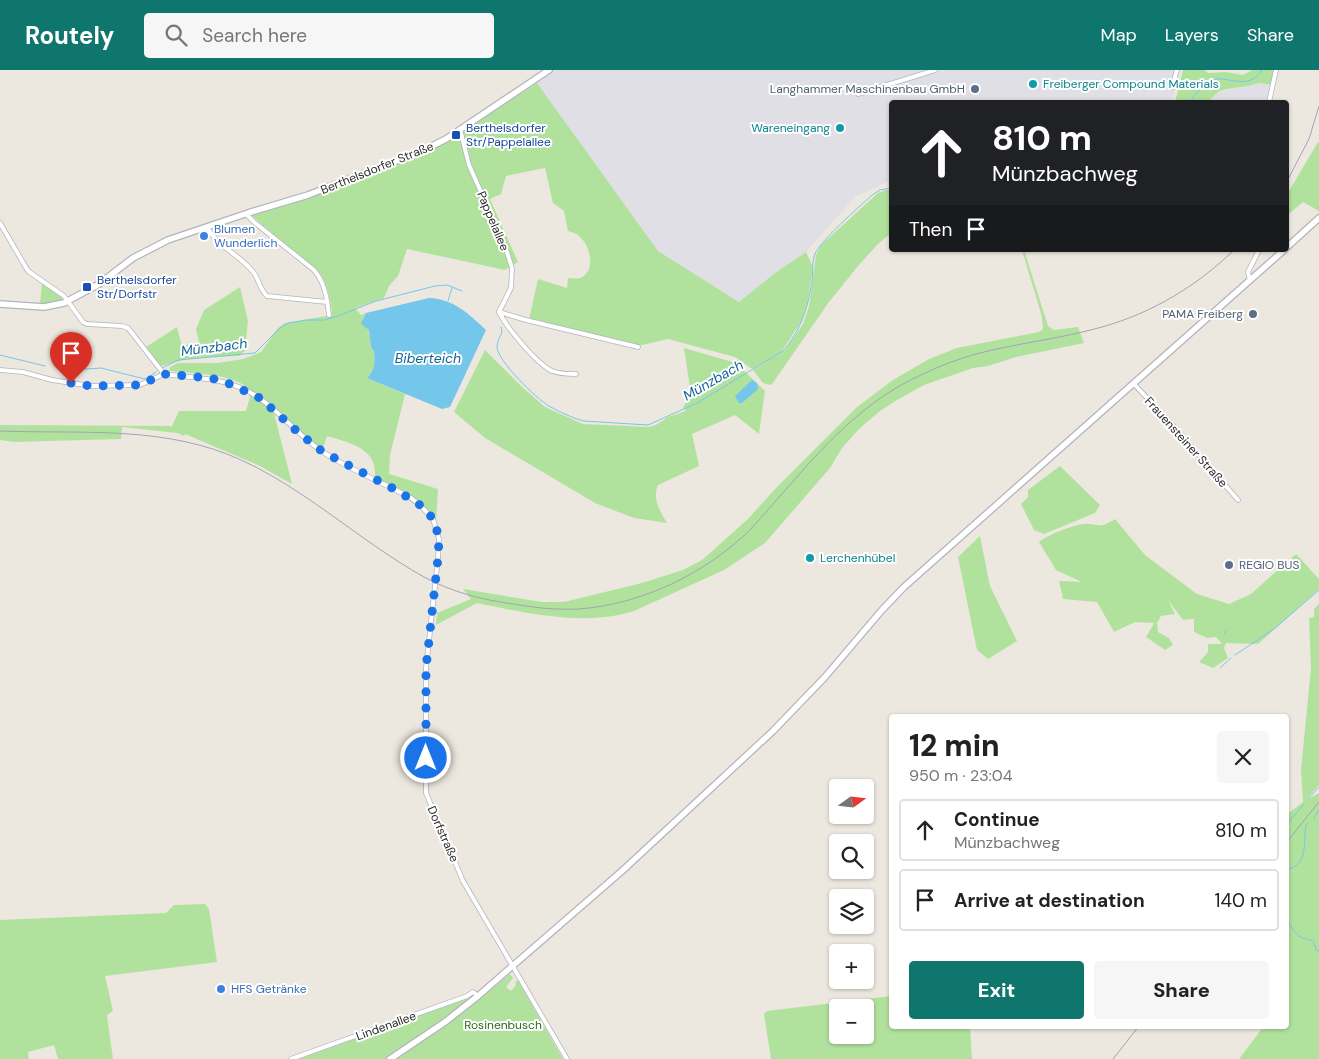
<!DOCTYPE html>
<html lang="en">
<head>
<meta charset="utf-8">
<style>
	:root { --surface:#fff; --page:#f6f6f6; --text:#222; --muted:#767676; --line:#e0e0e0; --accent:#0f766e }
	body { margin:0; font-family:"DM Sans",sans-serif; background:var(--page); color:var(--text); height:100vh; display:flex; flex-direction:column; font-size:19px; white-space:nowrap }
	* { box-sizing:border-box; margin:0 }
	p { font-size:16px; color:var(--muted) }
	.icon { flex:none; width:28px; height:28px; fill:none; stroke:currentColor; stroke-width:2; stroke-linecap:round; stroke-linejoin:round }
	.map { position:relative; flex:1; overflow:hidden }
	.side { position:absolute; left:889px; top:644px; width:400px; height:315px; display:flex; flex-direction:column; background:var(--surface); border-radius:5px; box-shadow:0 1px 4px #0004 }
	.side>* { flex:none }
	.guide { position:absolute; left:889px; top:30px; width:400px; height:152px; border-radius:5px; box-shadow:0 1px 4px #0004; background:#202124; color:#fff; overflow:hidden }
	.needle { width:32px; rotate:75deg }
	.fabs { position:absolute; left:829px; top:709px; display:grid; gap:10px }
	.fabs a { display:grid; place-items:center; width:45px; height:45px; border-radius:5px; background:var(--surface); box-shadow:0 1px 4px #0004; font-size:25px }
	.pin { position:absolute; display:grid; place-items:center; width:42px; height:42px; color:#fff; margin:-51px -21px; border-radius:50% 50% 50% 0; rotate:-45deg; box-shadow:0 0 5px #0007 }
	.pin .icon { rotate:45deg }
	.me { position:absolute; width:55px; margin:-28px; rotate:0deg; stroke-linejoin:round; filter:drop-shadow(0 0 4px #0008) }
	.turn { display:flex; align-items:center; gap:18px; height:105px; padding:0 20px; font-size:22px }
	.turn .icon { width:65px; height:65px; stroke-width:2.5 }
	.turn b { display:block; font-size:35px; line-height:42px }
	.then { display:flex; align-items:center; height:48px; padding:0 20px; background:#0003; gap:10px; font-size:19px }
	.round { display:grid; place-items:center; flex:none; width:52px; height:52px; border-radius:5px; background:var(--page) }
	.summary { display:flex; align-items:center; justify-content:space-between; height:85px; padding:0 20px }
	h1 { font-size:30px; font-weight:800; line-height:38px }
	.primary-button { display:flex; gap:10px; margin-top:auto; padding:10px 20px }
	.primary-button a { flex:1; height:58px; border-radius:5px; background:var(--accent); color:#fff; font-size:20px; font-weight:800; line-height:58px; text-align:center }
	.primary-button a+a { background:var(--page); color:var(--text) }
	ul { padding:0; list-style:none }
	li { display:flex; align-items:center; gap:15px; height:62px; margin:0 10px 8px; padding:0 10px; border:2px solid var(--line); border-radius:5px }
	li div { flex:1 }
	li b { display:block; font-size:19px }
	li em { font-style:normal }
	header { display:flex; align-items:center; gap:30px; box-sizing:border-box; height:70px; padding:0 25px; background:var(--accent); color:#fff }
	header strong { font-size:24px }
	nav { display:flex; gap:28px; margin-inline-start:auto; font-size:18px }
	.search { width:350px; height:45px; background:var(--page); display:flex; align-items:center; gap:12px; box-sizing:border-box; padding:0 18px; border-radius:5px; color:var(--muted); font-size:19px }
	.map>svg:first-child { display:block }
	.industrial { fill:#e1dfe6 }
	.green { fill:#b1e29d; fill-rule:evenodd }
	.water { fill:#75c6eb }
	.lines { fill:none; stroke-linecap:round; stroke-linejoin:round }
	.stream { stroke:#75c6eb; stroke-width:1 }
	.street-casing { stroke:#b2b4bf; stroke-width:5.5 }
	.secondary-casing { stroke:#b2b4bf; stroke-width:8 }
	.street { stroke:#fff; stroke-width:4 }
	.secondary { stroke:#fff; stroke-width:5.5 }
	.rail { stroke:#a1a3b5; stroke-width:1 }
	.route { stroke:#1a73e8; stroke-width:9; stroke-dasharray:0 16.2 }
	.culture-dot { fill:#0f9aa8; stroke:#fff; stroke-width:2 }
	.service-dot { fill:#5c6f8a; stroke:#fff; stroke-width:2 }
	.transit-dot { fill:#1a4fb4; stroke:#fff; stroke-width:2 }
	.shop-dot { fill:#3f7fe0; stroke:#fff; stroke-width:2 }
	.labels { text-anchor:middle; stroke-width:4; stroke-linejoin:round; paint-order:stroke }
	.culture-label { font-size:12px; fill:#0d838f; stroke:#fff; text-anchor:start }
	.service-label { font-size:12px; fill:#4e5e75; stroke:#fff; text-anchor:end }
	.transit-label { font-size:12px; fill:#164399; stroke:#fff; text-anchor:start }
	.street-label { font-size:12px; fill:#2c2c2c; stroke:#fff }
	.shop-label { font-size:12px; fill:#366cbe; stroke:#fff; text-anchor:start }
	.park-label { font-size:12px; fill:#29681d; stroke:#fff }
	.water-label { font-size:14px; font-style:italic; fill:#12659a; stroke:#fff }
</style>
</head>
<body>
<header>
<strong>Routely</strong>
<div class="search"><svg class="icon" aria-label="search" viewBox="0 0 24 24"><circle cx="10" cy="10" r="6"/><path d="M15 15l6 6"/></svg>Search here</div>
<nav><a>Map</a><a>Layers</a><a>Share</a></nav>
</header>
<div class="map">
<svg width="1319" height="989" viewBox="0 0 1319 989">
	<rect width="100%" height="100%" fill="#ede8df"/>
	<path class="industrial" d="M 549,0 L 1180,0 L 1172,32 L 891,32 L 891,112 L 887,112 L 855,127 L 806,182 L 775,203 L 739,232 L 658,181 L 535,11 Z
		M 1259,13 L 1272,15 L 1269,32 L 1208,32 L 1219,21 Z"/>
	<path class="green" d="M 1183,0 L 1205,0 L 1208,3 L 1226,2 L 1243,5 L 1252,0 L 1276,0 L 1272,15 L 1259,13 L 1248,16 L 1227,19 L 1219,21 L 1208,32 L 1175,32 Z
		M 537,13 L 658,181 L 739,232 L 775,203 L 806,182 L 813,197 L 807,236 L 801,252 L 780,284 L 752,299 L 735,287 L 668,269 L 638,276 L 529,250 L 538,209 L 567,218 L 568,208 C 571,208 577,209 580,208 C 597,201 590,175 579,166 C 576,163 571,162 568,161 L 564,141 L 553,133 L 545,98 L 506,106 L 501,124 L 490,129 L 518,192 L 505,200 L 407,179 L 398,206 L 389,216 L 384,228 L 355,238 L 361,245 L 366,243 L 363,249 L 369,260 L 371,277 L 374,281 C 375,292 375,299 367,308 L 405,324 L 390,385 L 389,404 L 438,419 L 436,451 L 431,450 C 416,431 394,422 374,411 C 381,379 350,373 327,366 L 321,384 L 285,354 L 274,343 L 292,414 L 260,396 L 185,364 L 184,366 L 177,363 L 122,357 L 121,369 L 14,372 L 0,370 L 0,355 L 172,356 L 179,341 L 246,341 C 247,335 253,325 248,319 C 237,304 187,303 169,301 L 170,297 L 178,293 L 218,293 L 243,289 L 261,282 L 278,258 L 285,253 L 332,245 C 331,231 328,217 321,205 L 251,145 L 368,107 L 440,76 Z
		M 1318,72 L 1319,73 L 1319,141 L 1303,132 L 1290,143 L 1286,143 L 1286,126 Z
		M 886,120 L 891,120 L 891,163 L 878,174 L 858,196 L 829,232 L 772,314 L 770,315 L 763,313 L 753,300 L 785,280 L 803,254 L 809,236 L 816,185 L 821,175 L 878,123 Z
		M 1022,180 L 1024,180 L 1048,256 L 1054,260 L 1078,257 L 1084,273 L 1016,287 L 988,296 L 973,298 L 924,315 L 897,330 L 880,341 L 860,358 L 842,378 L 830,398 L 765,473 L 724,500 L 634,541 C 586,557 525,543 477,533 L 436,555 L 437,543 L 471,529 L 463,519 L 542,532 L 564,532 L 642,513 L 683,500 L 702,490 L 748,449 L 777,417 L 857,337 L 893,310 L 929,289 L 957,278 L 1039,262 L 1043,259 L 1042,247 Z
		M 42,213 L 62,227 L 62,230 L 40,234 Z
		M 240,217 L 248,251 L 245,281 L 239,286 L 210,287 L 187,289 L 161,296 L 159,295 L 146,277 L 177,257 L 182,276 L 199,272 L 196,259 L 204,240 Z
		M 684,278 L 736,293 L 765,321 L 759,364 L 735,345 L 692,364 L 699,396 L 658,415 C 652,429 660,441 667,453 L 634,448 L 595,433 L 485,368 L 454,342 L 485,280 L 521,316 L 545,337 L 583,354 L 649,357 L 656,355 L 668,347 L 686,341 L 683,337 L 691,324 Z
		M 1060,396 L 1100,435 L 1095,443 L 1044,464 L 1034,460 L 1021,434 L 1028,427 L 1028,420 Z
		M 1115,449 L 1145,485 L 1197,524 L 1229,534 L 1251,524 L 1296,484 L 1319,509 L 1319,519 L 1258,574 L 1226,573 L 1224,578 L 1228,588 L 1213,598 L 1199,592 L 1208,582 L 1208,574 L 1222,574 L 1216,567 L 1207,568 L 1194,562 L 1194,549 L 1183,550 L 1168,530 L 1175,544 L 1161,546 L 1157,553 L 1158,562 L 1169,568 L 1173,575 L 1165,580 L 1146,567 L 1154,553 L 1135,552 L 1114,562 L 1097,532 L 1063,529 L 1059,511 L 1082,512 L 1056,500 L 1039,472 C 1047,465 1073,455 1084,454 C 1100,453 1098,460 1115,449 Z
		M 980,466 L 990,516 L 1017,571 L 988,589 L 977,580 L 958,487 Z
		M 1319,534 L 1319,715 L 1306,730 L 1319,723 L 1319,989 L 1239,989 L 1264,956 L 1286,956 L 1286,745 L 1303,732 L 1301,700 L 1311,598 L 1309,548 L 1314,547 L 1314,539 Z
		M 205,834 L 209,839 L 217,892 L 105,906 L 113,941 L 107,945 L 113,989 L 58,989 L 54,975 L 28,982 L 29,989 L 0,989 L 0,850 L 166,843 L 174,835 Z
		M 510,904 L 513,908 L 506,917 L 511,921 L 516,915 L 515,913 L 518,910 L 563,989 L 396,989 L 469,938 Z
		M 473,926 L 439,954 L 385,989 L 299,989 Z
		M 891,926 L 891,956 L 970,956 L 972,989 L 771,989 L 764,944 L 767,941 ZM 838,938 L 865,938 L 865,965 L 838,965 Z"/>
	<path class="water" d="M 429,228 C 454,229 469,244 486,260 L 450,337 L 442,339 L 367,308 C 375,300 375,292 374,281 L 371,277 L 369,260 L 361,254 L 366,243 Z
		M 752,310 L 757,313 L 758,319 L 742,333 L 739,333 L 735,326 Z"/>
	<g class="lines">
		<path class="stream" d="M 1190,32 C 1196,24 1205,10 1217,9 C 1233,8 1249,20 1262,0
			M 448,231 L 452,218
			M 501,257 L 502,262 C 501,266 497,271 497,276 C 496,290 537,329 549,336 C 560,342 572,348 584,351 L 648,355 L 697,333 L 783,281 C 801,260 808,238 812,211 C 813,202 812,192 815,184 C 820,171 859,137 871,126 L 880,120 L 891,118
			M 0,285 L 45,296
			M 162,298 L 178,290 L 255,283 L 281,257 L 289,253 L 307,250 L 324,250 L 338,246 L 376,231 L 435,216 L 447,215 L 462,221
			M 60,300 L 71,300 L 101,298 L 145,309 L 156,302
			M 1225,561 L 1226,560
			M 1225,562 L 1225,564
			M 1235,585 L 1274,559 L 1319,520
			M 1220,598 L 1231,588
			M 1308,729 L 1319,717
			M 1314,748 L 1319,740
			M 1286,755 L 1304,734
			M 1286,800 C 1309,795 1303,773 1306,755 L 1308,753
			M 1286,849 C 1290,854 1294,862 1299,866 C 1308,872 1314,866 1316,880 L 1319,881"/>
		<g class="street-casing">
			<path id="street" d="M 1172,17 L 1177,0
				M 858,24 L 935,0
				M 1269,32 L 1276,0
				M 460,59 L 469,95 L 505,176 L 512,198 L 511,218 L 499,242
				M 246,144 L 254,152 L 314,200 C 325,213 327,228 329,245
				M 0,153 L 28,201 L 64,226 L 83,252 L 87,254 L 122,256 L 128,258 L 164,304 C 200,309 231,307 262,330 C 284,346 300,367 323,382 C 350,400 382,412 411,428 L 420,435 L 433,449 L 439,469 L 438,488 L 426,598 L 426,723 L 463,811 L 567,989
				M 207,157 C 217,177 241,185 254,203 C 259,210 260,220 267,226 L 327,232
				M 1250,211 L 1248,202 L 1259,180
				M 499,242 L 526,250 L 638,277
				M 499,242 C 507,258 536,293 552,301 C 560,304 568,304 576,304
				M 0,300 L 23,302 L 52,310 L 91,316 L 140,315 L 164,304
				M 1134,314 L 1179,362 L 1238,430
				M 291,989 L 467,926 L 473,922 L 478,926"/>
		</g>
		<g class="secondary-casing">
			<path id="secondary" d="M 1286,178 L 1319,148
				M 0,234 L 44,237 L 64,233 L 99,214 L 133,188 L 168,170 L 251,142 L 308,125 L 422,81 L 446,69 L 549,0
				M 390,989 L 445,952 L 478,926 L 622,801 L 773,661 L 825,607 L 882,540 L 904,517 L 1284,180"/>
		</g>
		<use href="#street" class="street"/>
		<use href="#secondary" class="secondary"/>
		<path class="rail" d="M 1286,113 L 1309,69 L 1319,36
			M 0,361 C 76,364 154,356 227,384 C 300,413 356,469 424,507 C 452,522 482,530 514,534 C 535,538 557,540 579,539 C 643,534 704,504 750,460 C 802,403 850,336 923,304 C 940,296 958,289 976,284 C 1017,273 1060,269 1102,257 C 1152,243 1197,216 1234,180
			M 1286,773 L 1319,732
			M 1113,989 L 1139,956"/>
	</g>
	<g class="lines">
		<path class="route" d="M 71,313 L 91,316 L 140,315 L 164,304 L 210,308 L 223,311 L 260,328 L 300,364 L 323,382 L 396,420 L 420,435 L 428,442 L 435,453 L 439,469 L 438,488 L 426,598 L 426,688"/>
	</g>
	<g class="culture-dot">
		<circle cx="1033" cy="14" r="5"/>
		<circle cx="840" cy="58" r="5"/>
		<circle cx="810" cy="488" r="5"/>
	</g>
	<g class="service-dot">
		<circle cx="975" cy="19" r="5"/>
		<circle cx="1253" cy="244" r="5"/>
		<circle cx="1229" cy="495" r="5"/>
	</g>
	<g class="transit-dot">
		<rect x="451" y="60" width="10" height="10" rx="2.5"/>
		<rect x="82" y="212" width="10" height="10" rx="2.5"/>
	</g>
	<g class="shop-dot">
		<circle cx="204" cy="166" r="5"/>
		<circle cx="221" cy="919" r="5"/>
	</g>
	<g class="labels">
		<g class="culture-label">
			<text x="1043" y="18">Freiberger Compound Materials</text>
			<text x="830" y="62" text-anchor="end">Wareneingang</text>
			<text x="820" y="492">Lerchenhübel</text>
		</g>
		<g class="service-label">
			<text x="965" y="23">Langhammer Maschinenbau GmbH</text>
			<text x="1243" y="248">PAMA Freiberg</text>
			<text x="1239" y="499" text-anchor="start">REGIO BUS</text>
		</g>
		<g class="transit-label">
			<text x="466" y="62">Berthelsdorfer<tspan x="466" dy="14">Str/Pappelallee</tspan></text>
			<text x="97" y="214">Berthelsdorfer<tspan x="97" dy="14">Str/Dorfstr</tspan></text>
		</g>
		<g class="street-label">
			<text transform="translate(377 98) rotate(-22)" y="4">Berthelsdorfer Straße</text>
			<text transform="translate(493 151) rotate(67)" y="4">Pappelallee</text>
			<text transform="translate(1186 372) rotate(48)" y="4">Frauensteiner Straße</text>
			<text transform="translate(443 764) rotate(66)" y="4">Dorfstraße</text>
			<text transform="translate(386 956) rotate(-20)" y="4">Lindenallee</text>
		</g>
		<g class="shop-label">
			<text x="214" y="163">Blumen<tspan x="214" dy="14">Wunderlich</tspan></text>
			<text x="231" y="923">HFS Getränke</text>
		</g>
		<g class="park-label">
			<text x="503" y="959">Rosinenbusch</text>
		</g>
		<g class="water-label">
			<text transform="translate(214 277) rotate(-7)" y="5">Münzbach</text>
			<text x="428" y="293">Biberteich</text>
			<text transform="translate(713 310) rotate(-30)" y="5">Münzbach</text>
		</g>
	</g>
</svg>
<div class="fabs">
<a><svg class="needle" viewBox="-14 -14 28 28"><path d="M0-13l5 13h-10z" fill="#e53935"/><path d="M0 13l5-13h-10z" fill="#767676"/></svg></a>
<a><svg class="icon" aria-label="search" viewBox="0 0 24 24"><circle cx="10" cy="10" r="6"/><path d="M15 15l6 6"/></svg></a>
<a><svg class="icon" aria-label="layers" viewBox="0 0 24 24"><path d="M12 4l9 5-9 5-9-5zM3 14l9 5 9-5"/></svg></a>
<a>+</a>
<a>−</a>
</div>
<div class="pin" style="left:71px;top:313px;background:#d93025"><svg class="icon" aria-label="arrive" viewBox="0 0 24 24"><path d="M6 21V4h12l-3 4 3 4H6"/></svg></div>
<svg class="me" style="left:426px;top:688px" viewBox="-20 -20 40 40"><circle r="17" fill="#1a73e8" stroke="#fff" stroke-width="3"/><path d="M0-11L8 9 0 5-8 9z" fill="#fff"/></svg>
<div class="guide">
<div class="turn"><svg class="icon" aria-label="ahead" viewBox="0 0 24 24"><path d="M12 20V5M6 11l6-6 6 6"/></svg><div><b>810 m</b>Münzbachweg</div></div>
<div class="then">Then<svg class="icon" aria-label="arrive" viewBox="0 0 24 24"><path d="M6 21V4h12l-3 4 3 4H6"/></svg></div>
</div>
<section class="side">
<div class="summary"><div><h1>12 min</h1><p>950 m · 23:04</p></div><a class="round"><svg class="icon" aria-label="close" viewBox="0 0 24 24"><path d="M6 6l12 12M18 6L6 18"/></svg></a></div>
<ul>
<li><svg class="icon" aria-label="ahead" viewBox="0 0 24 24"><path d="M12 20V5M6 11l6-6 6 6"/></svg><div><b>Continue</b><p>Münzbachweg</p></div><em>810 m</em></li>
<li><svg class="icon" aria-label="arrive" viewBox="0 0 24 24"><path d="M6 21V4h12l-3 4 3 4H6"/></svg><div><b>Arrive at destination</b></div><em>140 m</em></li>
</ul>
<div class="primary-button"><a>Exit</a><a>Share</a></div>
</section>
</div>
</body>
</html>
